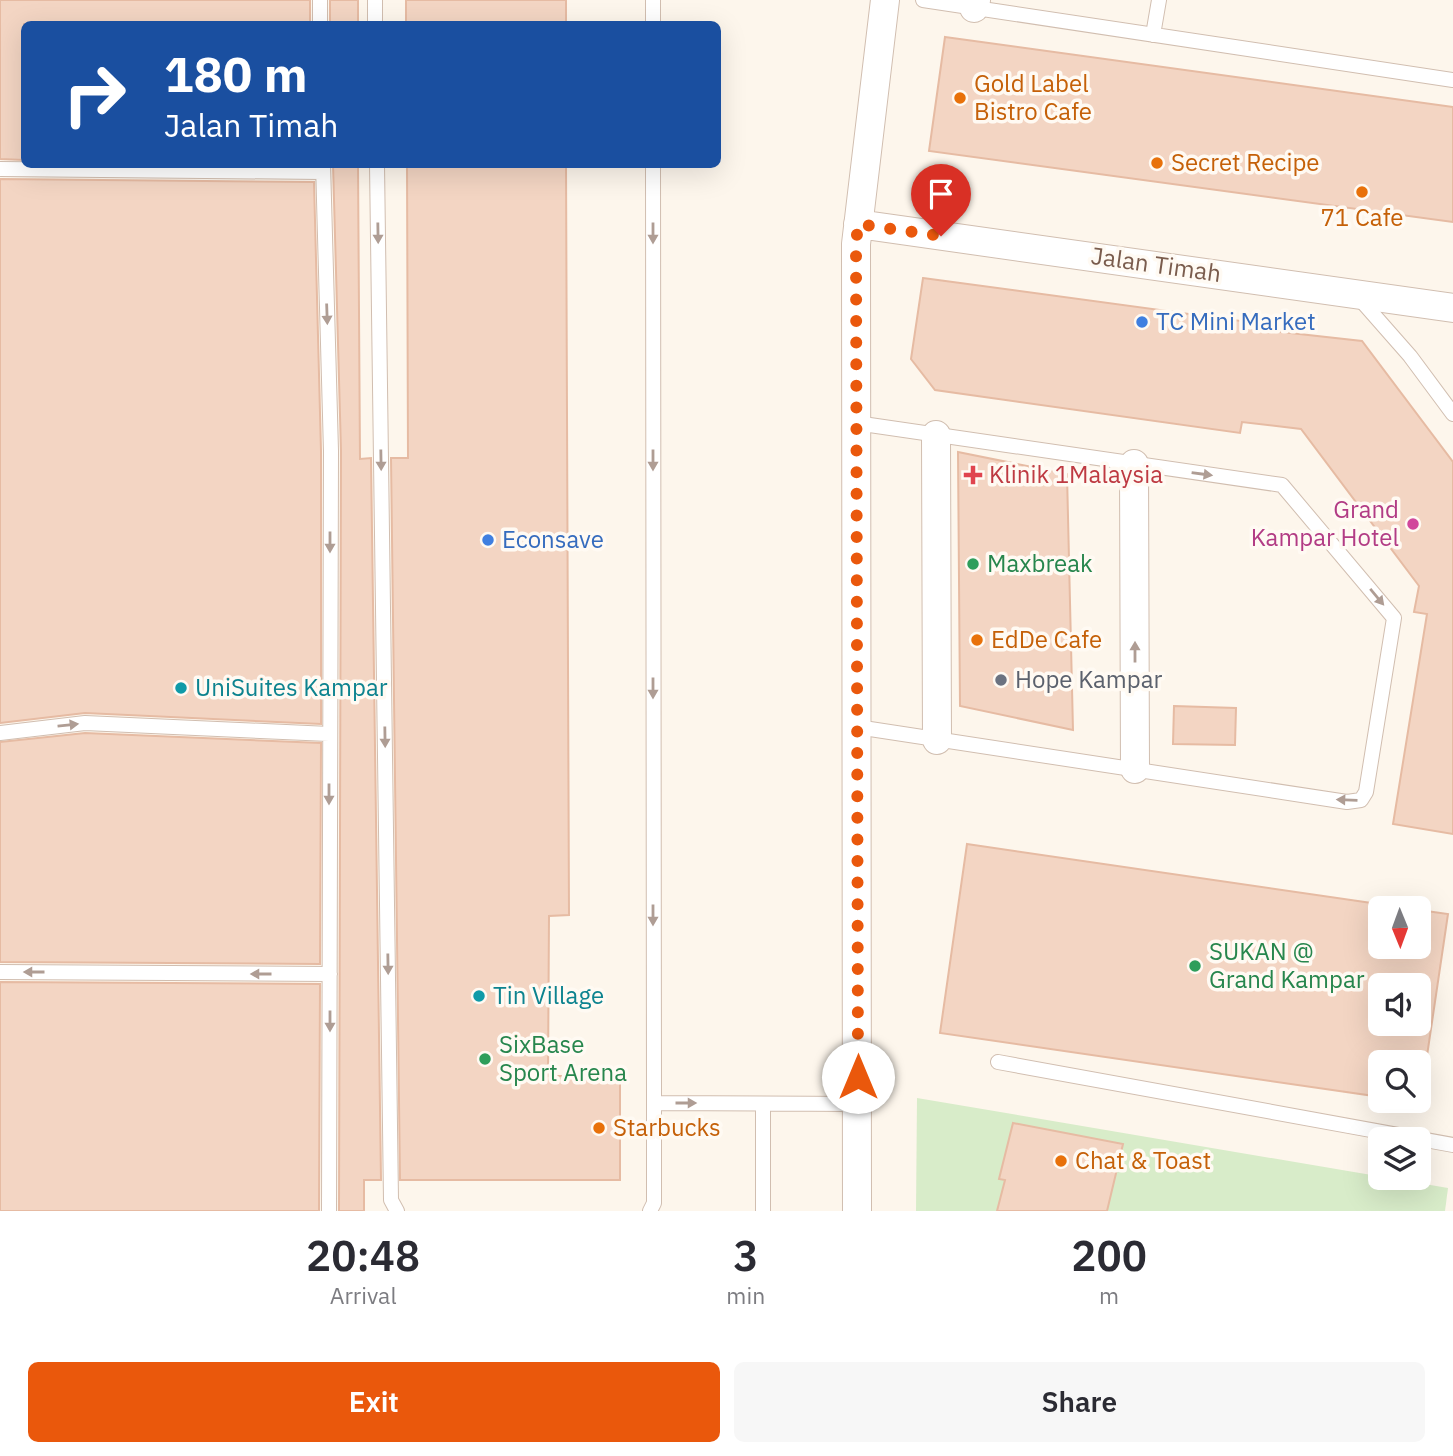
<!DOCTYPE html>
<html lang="en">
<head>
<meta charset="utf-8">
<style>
	:root { --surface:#fff; --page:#f7f7f7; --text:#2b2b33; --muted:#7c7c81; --accent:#ea580c }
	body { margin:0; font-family:"IBM Plex Sans",sans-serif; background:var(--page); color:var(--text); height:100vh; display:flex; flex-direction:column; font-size:26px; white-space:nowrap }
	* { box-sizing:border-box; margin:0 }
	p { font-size:23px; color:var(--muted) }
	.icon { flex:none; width:38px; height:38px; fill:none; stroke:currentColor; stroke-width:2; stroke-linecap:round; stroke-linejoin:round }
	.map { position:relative; height:1211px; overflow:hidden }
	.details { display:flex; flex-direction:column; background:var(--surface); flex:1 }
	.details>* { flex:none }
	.hud { position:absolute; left:21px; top:21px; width:700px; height:147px; border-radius:10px; box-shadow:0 7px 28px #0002; background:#1a4fa0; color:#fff; overflow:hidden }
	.needle { width:46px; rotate:179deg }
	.buttons { position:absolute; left:1368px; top:896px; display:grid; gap:14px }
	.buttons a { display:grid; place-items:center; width:63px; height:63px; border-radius:10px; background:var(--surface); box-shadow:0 7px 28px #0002; font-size:35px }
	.pin { position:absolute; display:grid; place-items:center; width:60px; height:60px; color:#fff; margin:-72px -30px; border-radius:50% 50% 50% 0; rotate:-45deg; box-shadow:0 0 7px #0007 }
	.pin .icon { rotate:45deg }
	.me { position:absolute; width:77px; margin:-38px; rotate:0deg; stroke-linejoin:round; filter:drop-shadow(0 0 5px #0008) }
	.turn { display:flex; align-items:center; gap:24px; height:147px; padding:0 28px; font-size:32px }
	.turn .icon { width:91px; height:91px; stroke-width:2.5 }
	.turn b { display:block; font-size:49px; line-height:60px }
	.eta { display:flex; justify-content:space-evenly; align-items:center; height:119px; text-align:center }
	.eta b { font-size:42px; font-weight:600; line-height:49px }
	.primary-button { display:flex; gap:14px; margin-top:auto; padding:14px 28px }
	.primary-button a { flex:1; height:80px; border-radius:10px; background:var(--accent); color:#fff; font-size:28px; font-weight:600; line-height:80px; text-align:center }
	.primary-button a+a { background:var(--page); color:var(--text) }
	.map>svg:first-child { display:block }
	.green { fill:#d8ecc9 }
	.building { fill:#f3d5c3; stroke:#e6bba3; stroke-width:2; fill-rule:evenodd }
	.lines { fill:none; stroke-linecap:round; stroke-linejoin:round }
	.service-casing { stroke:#d1beb0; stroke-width:16 }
	.minor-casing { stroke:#d1beb0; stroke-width:30 }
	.service { stroke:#fff; stroke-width:14 }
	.minor { stroke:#fff; stroke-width:28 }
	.oneway { fill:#af9d94 }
	.route { stroke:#ea580c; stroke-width:12; stroke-dasharray:0 21.6 }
	.food-dot { fill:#e8710a; stroke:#fffaf3; stroke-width:2.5 }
	.shop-dot { fill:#3f7fe0; stroke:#fffaf3; stroke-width:2.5 }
	.health-dot { fill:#e0444e; stroke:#fffaf3; stroke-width:2.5 }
	.hotel-dot { fill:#d1479c; stroke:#fffaf3; stroke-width:2.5 }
	.leisure-dot { fill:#2e9e5b; stroke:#fffaf3; stroke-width:2.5 }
	.worship-dot { fill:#6b7280; stroke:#fffaf3; stroke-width:2.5 }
	.culture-dot { fill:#0f9aa8; stroke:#fffaf3; stroke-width:2.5 }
	.labels { text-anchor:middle; stroke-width:7; stroke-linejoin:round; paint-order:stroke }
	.food-label { font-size:24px; fill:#c56008; stroke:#fffaf3; text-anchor:start }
	.street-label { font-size:24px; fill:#7a5c4d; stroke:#fffaf3 }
	.shop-label { font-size:24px; fill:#366cbe; stroke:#fffaf3; text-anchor:start }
	.health-label { font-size:24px; fill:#be3a42; stroke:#fffaf3; text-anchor:start }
	.hotel-label { font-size:24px; fill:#b23c85; stroke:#fffaf3; text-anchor:end }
	.leisure-label { font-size:24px; fill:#27864d; stroke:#fffaf3; text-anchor:start }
	.worship-label { font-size:24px; fill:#5b616d; stroke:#fffaf3; text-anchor:start }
	.culture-label { font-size:24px; fill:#0d838f; stroke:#fffaf3; text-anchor:start }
</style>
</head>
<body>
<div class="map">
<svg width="1453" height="1211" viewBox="0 0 1453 1211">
	<rect width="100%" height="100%" fill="#fdf6ec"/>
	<path class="green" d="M 917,1098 L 1448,1188 L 1445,1211 L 916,1211 Z"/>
	<path class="building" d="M 0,0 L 310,0 L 310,24 L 24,24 L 24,160 L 0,159 Z
		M 330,0 L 358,0 L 358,24 L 330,24 Z
		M 406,0 L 566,0 L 566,24 L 406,24 Z
		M 945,37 L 1453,107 L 1453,222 L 929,151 Z
		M 333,164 L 358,164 L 360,459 L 371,458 L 381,1180 L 364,1180 L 364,1211 L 339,1211 L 341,451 Z
		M 407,164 L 566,164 L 569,915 L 549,916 L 548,1076 L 620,1076 L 620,1180 L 400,1180 L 391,458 L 408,458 Z
		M 0,179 L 314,182 L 321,451 L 321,724 L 85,713 L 0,723 Z
		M 923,278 L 1256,323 L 1255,329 L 1362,341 L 1453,462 L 1453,834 L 1393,824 L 1427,614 L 1414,612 L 1419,586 L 1301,429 L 1242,422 L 1240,433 L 935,390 L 911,359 Z
		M 958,452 L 1067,474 L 1073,730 L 960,706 Z
		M 1174,706 L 1236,708 L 1235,745 L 1173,744 Z
		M 85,733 L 321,743 L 320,964 L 0,962 L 0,742 Z
		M 967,844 L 1406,908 L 1381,908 L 1381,947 L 1419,947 L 1419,910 L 1448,914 L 1420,1103 L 1406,1101 L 1419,1101 L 1419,1062 L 1381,1062 L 1381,1097 L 940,1033 ZM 1381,985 L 1419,985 L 1419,1024 L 1381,1024 Z
		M 0,982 L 320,984 L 319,1211 L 0,1211 Z
		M 1013,1123 L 1123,1144 L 1107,1211 L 997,1211 L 1005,1180 L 999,1179 Z"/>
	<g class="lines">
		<g class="service-casing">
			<path id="service" d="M 320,0 L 320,24
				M 375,0 L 375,24
				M 653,0 L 653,24
				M 923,0 L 1453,80
				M 1153,35 L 1159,0
				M 323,164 L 331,451 L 329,1211
				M 377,164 L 391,1200 L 397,1211
				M 653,164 L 654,1103
				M 0,169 L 323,172
				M 1359,298 L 1410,356 L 1453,414
				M 856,423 L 1282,485 L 1394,618 L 1366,792 L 1361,800 L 1347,802 L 857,727
				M 0,733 L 85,723 L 329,734
				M 0,972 L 330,974
				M 998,1062 L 1453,1145
				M 763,1104 L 763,1211
				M 650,1211 L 654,1203 L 654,1103 L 858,1104"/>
		</g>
		<g class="minor-casing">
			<path id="minor" d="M 974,8 L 976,0
				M 858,224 L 1453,308
				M 936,435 L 937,740
				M 1134,464 L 1135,769
				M 857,1211 L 856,244 L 885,0"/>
		</g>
		<use href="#service" class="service"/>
		<use href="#minor" class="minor"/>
	</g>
	<defs><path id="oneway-solid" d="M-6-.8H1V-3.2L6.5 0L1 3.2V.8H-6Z" transform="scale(1.75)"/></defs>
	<g class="oneway">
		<use href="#oneway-solid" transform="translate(378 233) rotate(89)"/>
		<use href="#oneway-solid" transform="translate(653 233) rotate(90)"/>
		<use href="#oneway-solid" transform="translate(327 314) rotate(88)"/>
		<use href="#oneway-solid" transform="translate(381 460) rotate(89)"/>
		<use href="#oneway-solid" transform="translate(653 460) rotate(90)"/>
		<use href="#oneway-solid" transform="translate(1202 474) rotate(8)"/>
		<use href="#oneway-solid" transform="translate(330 542) rotate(90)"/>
		<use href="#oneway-solid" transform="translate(1377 597) rotate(50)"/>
		<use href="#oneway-solid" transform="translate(1135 652) rotate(-90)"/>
		<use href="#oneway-solid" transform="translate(653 688) rotate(90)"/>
		<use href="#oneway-solid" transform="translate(68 725) rotate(-6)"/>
		<use href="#oneway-solid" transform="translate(385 737) rotate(89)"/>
		<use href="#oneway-solid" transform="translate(329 794) rotate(90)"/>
		<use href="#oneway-solid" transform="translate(1347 800) rotate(-178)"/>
		<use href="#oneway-solid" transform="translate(653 915) rotate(90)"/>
		<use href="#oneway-solid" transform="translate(388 964) rotate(89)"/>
		<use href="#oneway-solid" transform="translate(34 972) rotate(-180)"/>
		<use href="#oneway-solid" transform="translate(261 974) rotate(-180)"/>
		<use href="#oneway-solid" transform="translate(330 1021) rotate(90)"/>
		<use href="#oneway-solid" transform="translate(686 1103)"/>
	</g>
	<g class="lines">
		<path class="route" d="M 858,1077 L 856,244 L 858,224 L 941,236"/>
	</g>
	<g class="food-dot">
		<circle cx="960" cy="98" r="7"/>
		<circle cx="1157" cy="163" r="7"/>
		<circle cx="1362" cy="192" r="7"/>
		<circle cx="977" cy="640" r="7"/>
		<circle cx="599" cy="1128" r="7"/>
		<circle cx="1061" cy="1161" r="7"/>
	</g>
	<g class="shop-dot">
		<circle cx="1142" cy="322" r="7"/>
		<circle cx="488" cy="540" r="7"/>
	</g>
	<path class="health-dot" d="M969.5 464.5h7v7h7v7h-7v7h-7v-7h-7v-7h7z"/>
	<circle class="hotel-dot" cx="1413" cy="524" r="7"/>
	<g class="leisure-dot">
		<circle cx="973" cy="564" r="7"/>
		<circle cx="1195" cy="966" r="7"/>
		<circle cx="485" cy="1059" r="7"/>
	</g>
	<circle class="worship-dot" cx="1001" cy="680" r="7"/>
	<g class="culture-dot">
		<circle cx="181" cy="688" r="7"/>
		<circle cx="479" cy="996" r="7"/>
	</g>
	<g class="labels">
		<g class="food-label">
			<text x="974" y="92">Gold Label<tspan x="974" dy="28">Bistro Cafe</tspan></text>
			<text x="1171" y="171">Secret Recipe</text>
			<text x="1362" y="226" text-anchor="middle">71 Cafe</text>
			<text x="991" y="648">EdDe Cafe</text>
			<text x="613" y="1136">Starbucks</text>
			<text x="1075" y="1169">Chat &amp; Toast</text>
		</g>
		<g class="street-label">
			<text transform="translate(1156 265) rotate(8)" y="8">Jalan Timah</text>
		</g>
		<g class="shop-label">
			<text x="1156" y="330">TC Mini Market</text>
			<text x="502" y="548">Econsave</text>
		</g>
		<g class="health-label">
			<text x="989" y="483">Klinik 1Malaysia</text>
		</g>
		<g class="hotel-label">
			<text x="1399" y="518">Grand<tspan x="1399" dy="28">Kampar Hotel</tspan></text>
		</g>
		<g class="leisure-label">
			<text x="987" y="572">Maxbreak</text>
			<text x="1209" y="960">SUKAN @<tspan x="1209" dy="28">Grand Kampar</tspan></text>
			<text x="499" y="1053">SixBase<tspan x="499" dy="28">Sport Arena</tspan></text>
		</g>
		<g class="worship-label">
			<text x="1015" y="688">Hope Kampar</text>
		</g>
		<g class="culture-label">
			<text x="195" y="696">UniSuites Kampar</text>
			<text x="493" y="1004">Tin Village</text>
		</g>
	</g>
</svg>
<div class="buttons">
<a><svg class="needle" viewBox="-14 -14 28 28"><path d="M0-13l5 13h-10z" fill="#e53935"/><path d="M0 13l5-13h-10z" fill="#7c7c81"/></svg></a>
<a><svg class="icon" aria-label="sound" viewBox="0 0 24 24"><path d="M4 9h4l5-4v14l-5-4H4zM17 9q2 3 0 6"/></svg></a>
<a><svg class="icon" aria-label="search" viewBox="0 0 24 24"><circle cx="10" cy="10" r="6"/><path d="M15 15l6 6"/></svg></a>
<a><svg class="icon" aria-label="layers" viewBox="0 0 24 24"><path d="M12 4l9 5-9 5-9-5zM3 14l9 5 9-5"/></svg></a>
</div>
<div class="pin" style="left:941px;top:236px;background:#d93025"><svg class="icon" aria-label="arrive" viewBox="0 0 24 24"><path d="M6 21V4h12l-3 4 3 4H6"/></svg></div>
<svg class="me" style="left:858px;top:1077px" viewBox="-20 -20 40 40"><circle r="19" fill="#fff"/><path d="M0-13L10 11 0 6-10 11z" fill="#ea580c"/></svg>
<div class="hud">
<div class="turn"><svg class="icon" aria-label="right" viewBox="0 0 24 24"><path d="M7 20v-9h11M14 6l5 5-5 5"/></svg><div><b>180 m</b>Jalan Timah</div></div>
</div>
</div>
<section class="details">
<div class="eta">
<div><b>20:48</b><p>Arrival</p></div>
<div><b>3</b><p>min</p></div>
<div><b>200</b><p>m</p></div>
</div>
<div class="primary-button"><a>Exit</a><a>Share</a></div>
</section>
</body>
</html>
